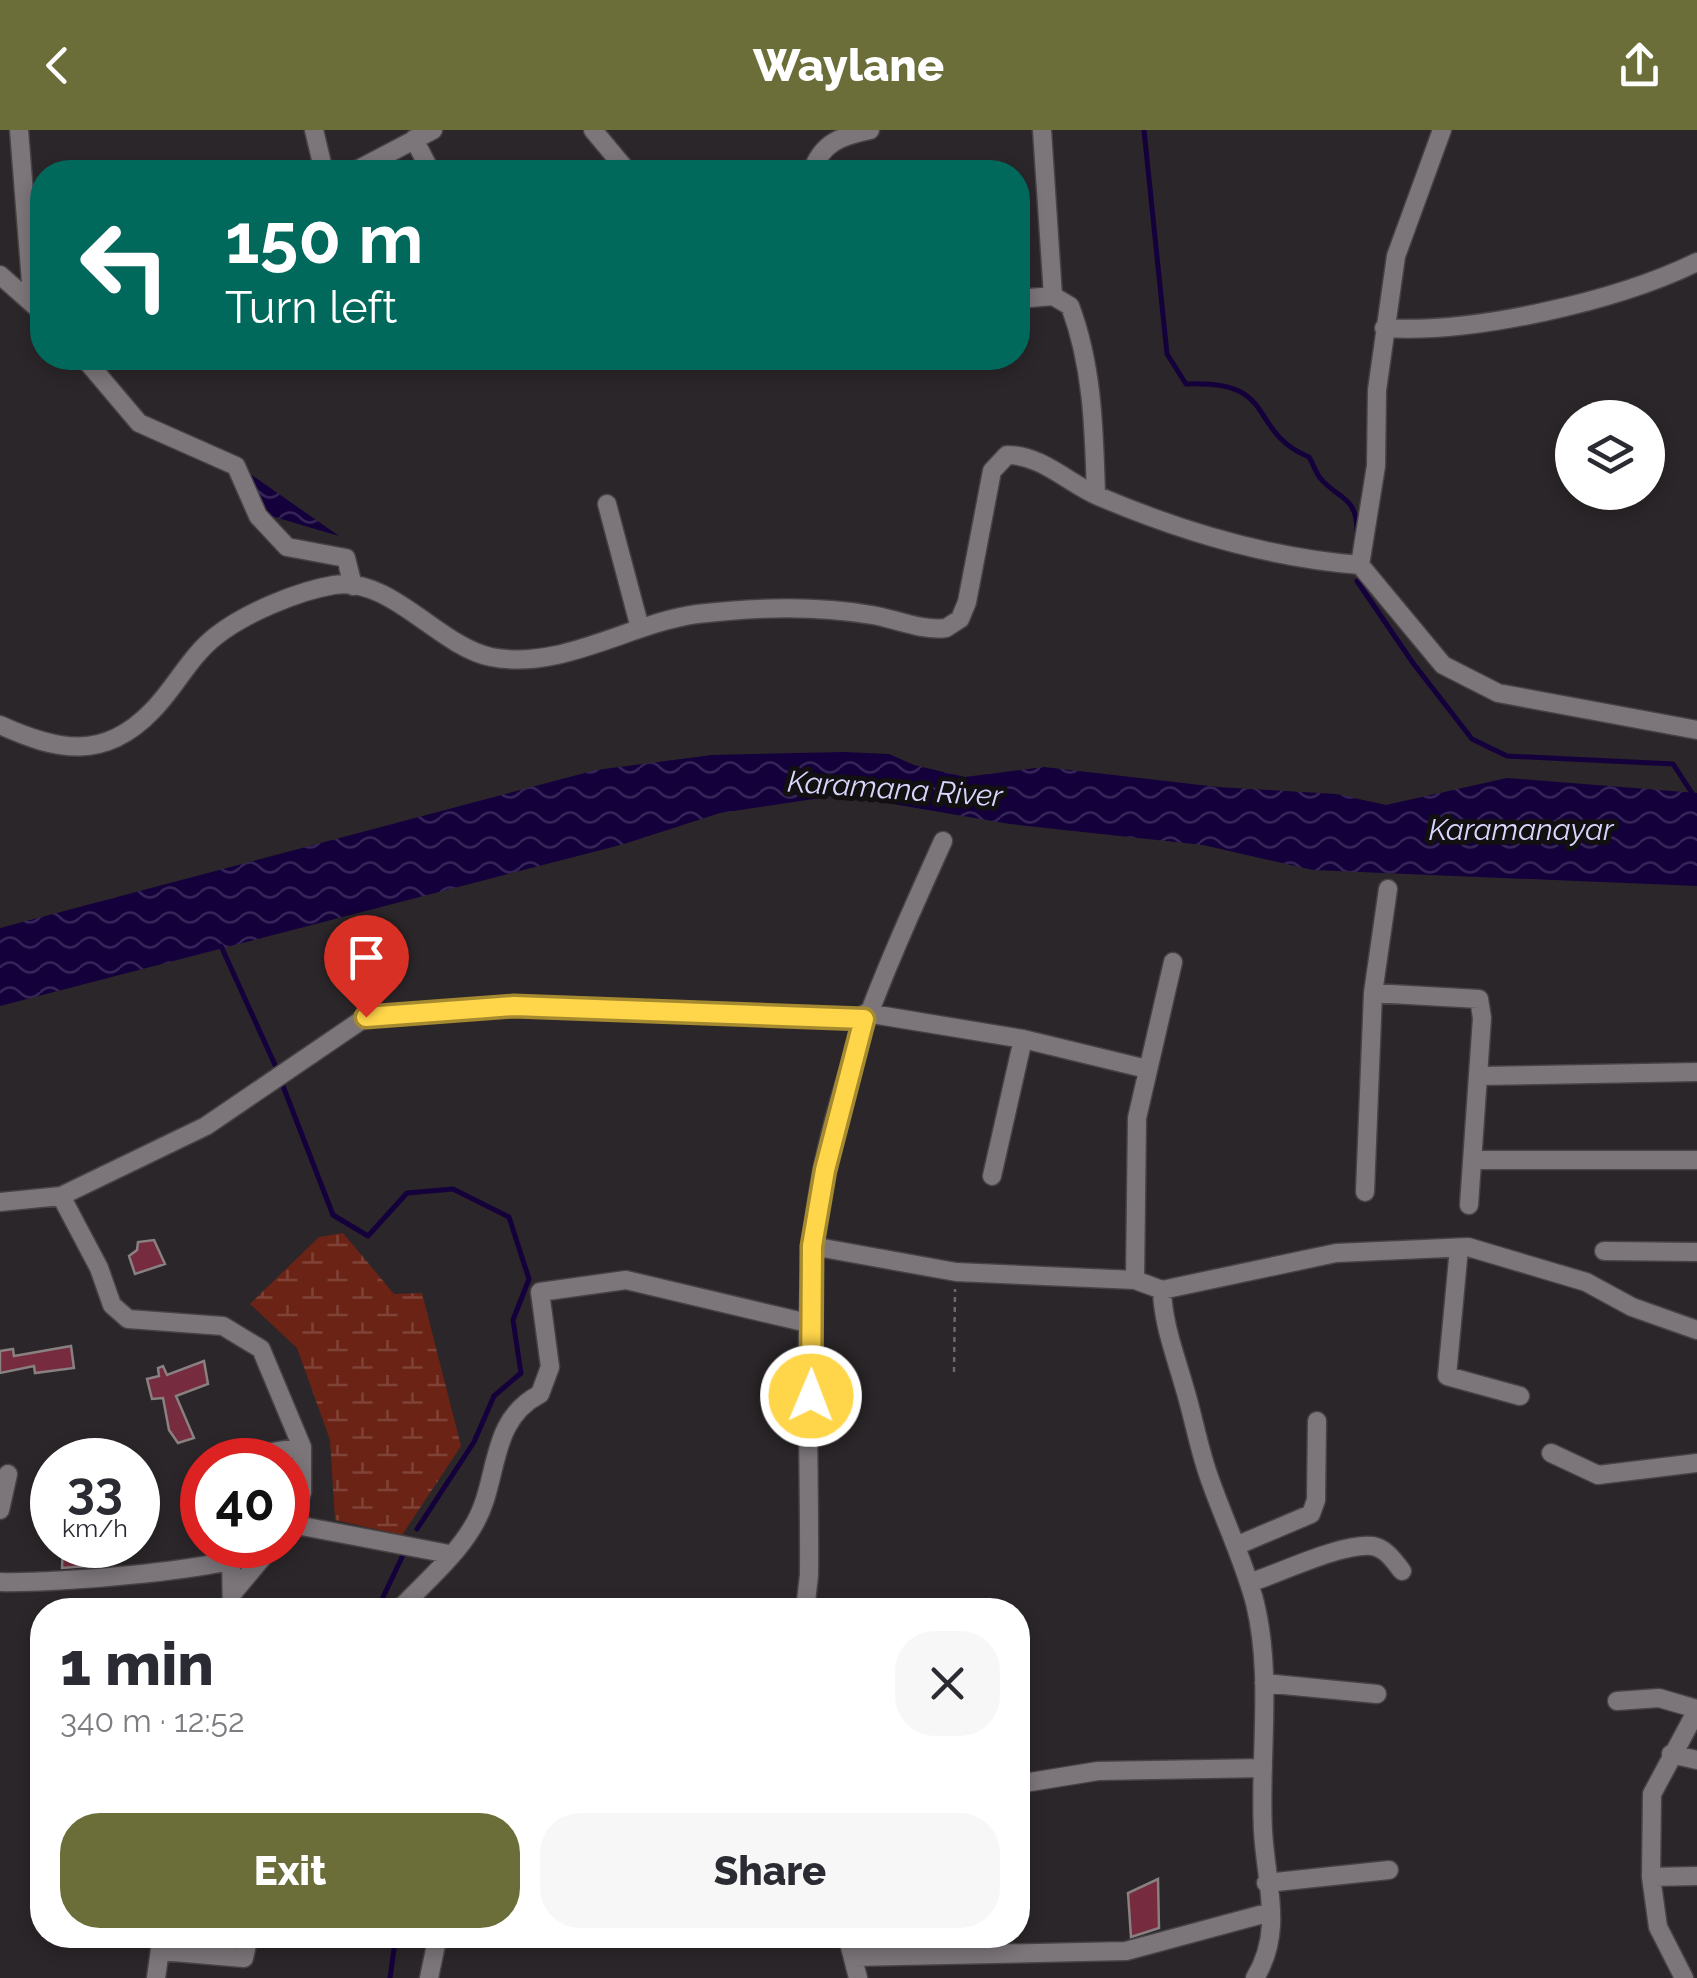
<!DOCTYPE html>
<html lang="en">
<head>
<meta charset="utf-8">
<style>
	:root { --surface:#fff; --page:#f7f7f7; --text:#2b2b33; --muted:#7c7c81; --accent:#6c6e3a }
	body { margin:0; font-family:Raleway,sans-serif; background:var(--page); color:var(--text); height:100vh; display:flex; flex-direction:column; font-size:38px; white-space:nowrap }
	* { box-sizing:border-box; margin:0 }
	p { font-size:32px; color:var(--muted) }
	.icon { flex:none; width:55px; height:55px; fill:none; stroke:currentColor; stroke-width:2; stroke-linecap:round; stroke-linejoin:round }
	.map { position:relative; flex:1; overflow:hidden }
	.drawer { position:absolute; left:30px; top:1468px; width:1000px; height:350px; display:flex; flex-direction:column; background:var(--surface); border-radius:40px; box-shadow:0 5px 15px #0003 }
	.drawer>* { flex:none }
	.guide { position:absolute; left:30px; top:30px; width:1000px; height:210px; border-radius:40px; box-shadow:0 5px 15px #0003; background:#00695c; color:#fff; overflow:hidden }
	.controls { position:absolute; left:1555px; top:270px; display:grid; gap:20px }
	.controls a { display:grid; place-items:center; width:110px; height:110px; border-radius:50%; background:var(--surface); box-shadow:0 5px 15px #0003; font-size:50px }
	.speed { position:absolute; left:30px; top:1308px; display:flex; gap:20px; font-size:50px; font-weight:700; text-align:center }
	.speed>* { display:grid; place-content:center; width:130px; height:130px; border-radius:50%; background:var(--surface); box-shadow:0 5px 15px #0003; line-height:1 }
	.speed small { font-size:25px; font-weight:400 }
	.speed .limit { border:15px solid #d22; background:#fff; color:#111 }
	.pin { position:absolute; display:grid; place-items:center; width:85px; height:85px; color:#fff; margin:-102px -42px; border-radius:50% 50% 50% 0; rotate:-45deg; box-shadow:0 0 10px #0007 }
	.pin .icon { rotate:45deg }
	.me { position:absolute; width:110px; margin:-55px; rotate:1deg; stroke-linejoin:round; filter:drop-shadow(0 0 8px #0008) }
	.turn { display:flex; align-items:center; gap:35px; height:210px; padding:0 30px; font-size:45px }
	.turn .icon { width:130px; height:130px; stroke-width:2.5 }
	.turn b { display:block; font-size:70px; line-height:85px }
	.round { display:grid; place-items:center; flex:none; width:105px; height:105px; border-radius:40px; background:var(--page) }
	.head { display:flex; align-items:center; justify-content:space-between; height:170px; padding:0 30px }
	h1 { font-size:60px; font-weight:800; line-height:75px }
	.button { display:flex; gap:20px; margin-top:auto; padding:20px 30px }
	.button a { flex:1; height:115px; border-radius:40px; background:var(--accent); color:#fff; font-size:40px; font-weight:800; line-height:115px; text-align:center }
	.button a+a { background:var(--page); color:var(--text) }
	header { display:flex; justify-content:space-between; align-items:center; height:130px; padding:0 30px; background:var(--accent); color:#fff; font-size:45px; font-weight:800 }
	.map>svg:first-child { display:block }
	.wetland { fill:url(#wetland-marsh) }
	.water { fill:url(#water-waves) }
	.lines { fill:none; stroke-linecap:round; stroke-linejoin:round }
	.stream { stroke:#14003b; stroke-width:5 }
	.building { fill:#762b3e; stroke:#888081; stroke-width:2.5 }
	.minor-casing { stroke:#464245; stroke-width:21 }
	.path { stroke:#6b676a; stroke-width:2.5; stroke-dasharray:5 5; stroke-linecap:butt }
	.minor { stroke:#7c767a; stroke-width:18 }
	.route-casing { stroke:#a68a30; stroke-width:25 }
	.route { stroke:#ffd54a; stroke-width:18 }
	.labels { text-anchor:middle; stroke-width:10; stroke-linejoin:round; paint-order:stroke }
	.water-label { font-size:30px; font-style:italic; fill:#d9d6fd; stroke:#121011 }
</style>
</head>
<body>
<header><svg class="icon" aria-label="back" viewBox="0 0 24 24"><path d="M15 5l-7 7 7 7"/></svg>Waylane<svg class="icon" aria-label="share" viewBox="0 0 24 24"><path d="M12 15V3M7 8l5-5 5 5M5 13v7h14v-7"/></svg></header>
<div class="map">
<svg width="1697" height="1848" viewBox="0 0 1697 1848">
	<defs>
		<pattern id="wetland-marsh" width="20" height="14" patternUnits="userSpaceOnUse" patternTransform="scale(2.5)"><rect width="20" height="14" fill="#6b2315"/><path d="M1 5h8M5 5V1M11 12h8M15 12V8" fill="none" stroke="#7f4236"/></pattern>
		<pattern id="water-waves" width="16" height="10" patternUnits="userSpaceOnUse" patternTransform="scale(2.5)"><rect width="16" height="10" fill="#14003b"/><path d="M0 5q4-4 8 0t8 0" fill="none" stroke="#352457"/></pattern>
	</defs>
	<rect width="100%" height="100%" fill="#2b2629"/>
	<path class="wetland" d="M 343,1103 L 394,1164 L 422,1163 L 461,1316 L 402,1405 L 335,1390 L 330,1310 L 297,1218 L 250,1174 L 319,1107 Z"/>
	<path class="water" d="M 249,343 L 339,406 L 261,383 Z
		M 844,622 L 889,624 L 914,635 L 965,647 L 1044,637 L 1218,657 L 1336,664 L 1386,675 L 1507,648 L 1697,663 L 1697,756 L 1313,740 L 1203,715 L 1010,694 L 840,665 L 720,683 L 624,714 L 0,876 L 0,798 L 596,640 L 712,625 Z"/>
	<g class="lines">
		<path class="stream" d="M 1144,0 L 1167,224 L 1186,254 C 1281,250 1245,300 1309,327 C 1313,333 1316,344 1321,349 C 1338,369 1357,366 1357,401
			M 1357,451 L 1413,533 L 1472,609 L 1507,626 L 1673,634 L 1694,666
			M 221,816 L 276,937
			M 283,956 L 333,1085 L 368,1106 L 407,1063 L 453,1059 L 509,1087 L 529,1149 L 513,1190 L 521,1243 L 494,1266 L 474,1312 L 417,1399
			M 377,1480 L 403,1425
			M 390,1848 L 396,1805"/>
	</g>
	<path class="building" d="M 154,1110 L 165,1134 L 135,1144 L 129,1126 L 137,1120 L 138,1112 Z
		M 71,1216 L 74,1238 L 35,1243 L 34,1236 L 0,1243 L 0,1221 L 13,1219 L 14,1226 Z
		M 204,1231 L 208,1254 L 176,1266 L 194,1308 L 178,1313 L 169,1300 L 163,1268 L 152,1269 L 147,1249 L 159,1246 L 158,1238 L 163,1236 L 167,1245 Z
		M 63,1415 L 88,1415 L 87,1436 L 62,1438 Z
		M 1158,1749 L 1159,1798 L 1131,1807 L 1128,1763 Z"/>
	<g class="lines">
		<g class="minor-casing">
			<path id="minor" d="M 19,0 L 31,152
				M 314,0 L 324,42
				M 593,0 L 628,42
				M 1042,0 L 1053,166
				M 414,9 L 431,42
				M 353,42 L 433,0
				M 812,42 C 821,13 841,6 870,0
				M 0,145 L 42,182
				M 1018,169 L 1053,166 L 1070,176 C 1093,237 1094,301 1096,365
				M 1384,198 C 1473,204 1617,171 1697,132
				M 84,228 L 139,293 L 236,336 L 258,386 L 287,417 L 346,428 L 353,456
				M 607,374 L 640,498
				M 1360,435 L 1376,336 L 1377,260 L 1396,126 L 1442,0
				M 0,595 C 57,621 104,631 152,581 C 175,558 190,526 216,506 C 245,483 298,461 334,455 C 391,446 438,516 491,527 C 561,541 630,493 697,484 C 755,477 814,475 872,485 C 896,489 921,501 946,498 L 960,489 L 967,472 L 992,341 L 1007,325 C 1042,325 1068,353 1098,366 C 1180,401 1271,428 1360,435 L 1443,535 L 1498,563 L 1697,600
				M 1373,863 L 1479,869 L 1482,888 L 1469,1075
				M 866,883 L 1023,909 L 992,1046
				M 1023,909 L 1147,939
				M 1479,946 L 1697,942
				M 1473,1030 L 1697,1030
				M 1365,1062 L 1373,863 L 1388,759
				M 61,1066 L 99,1138 L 112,1175 L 128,1189 L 223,1196 L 261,1219 L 302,1317 L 302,1362 L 291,1394 L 449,1424
				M 0,1072 L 61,1066 L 206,996 L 366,887 L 514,875 L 863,889
				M 812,1116 L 956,1142 L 1135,1150 L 1162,1160 L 1336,1123 L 1468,1117 L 1586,1152 L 1632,1177 L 1697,1200
				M 1459,1118 L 1447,1246 L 1520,1266
				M 1604,1121 L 1697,1122
				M 1135,1150 L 1137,988 L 1173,832
				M 1162,1160 C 1163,1194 1175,1224 1184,1256 C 1193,1285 1198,1315 1208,1344 C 1223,1388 1243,1428 1255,1473 C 1273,1547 1259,1626 1263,1701 C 1266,1755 1284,1800 1255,1848
				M 1551,1323 L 1598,1345 L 1697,1333
				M 226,1330 L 302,1317
				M 0,1380 L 8,1344
				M 1238,1415 L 1311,1384 L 1316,1370 L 1317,1291
				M 231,1429 L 232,1480
				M 0,1452 C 49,1454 243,1440 277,1415
				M 1249,1453 C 1280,1443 1341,1413 1372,1416 C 1386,1418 1394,1431 1402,1441
				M 232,1464 L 267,1422
				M 399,1480 C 423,1454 454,1428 472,1398 C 501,1353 486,1292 540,1264 L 550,1237 L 540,1162 L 626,1150 L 812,1194
				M 805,1480 L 809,1445 C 810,1339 804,1221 812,1116 C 822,975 886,838 943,711
				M 1264,1553 L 1377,1564
				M 1617,1571 L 1659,1568 L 1697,1579
				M 1671,1624 L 1697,1630
				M 1018,1654 L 1098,1641 L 1263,1638
				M 1651,1747 L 1697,1746
				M 1266,1753 L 1389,1740
				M 847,1805 L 858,1848
				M 161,1821 L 244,1828 L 249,1805
				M 853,1827 L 1126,1821 L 1271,1782
				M 156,1848 L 162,1805
				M 429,1848 L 438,1805
				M 1684,1848 L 1658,1797 L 1651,1747 L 1652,1664 L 1697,1580"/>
		</g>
		<path class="path" d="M 954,1242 L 955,1159"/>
		<use href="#minor" class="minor"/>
	</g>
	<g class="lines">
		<g class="route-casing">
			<path id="route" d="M 366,887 L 514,876 L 864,889 L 825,1040 L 812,1116 L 811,1266"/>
		</g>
		<use href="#route" class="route"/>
	</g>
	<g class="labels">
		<g class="water-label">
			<text transform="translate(895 659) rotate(4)" y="10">Karamana River</text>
			<text x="1521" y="710">Karamanayar</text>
		</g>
	</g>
</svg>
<div class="controls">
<a><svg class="icon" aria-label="layers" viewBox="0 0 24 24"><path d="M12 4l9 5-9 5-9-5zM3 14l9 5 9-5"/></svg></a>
</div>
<div class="speed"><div>33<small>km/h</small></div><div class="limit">40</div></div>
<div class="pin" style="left:366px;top:887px;background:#d93025"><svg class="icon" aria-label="arrive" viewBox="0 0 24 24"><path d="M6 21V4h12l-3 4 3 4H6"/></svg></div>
<svg class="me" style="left:811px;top:1266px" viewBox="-20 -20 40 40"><circle r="17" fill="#ffd54a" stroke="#fff" stroke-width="3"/><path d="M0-11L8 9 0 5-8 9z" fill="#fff"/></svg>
<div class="guide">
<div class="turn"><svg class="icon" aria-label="left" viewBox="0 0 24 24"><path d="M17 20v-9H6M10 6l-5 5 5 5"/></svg><div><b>150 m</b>Turn left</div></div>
</div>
<section class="drawer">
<div class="head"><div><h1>1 min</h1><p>340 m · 12:52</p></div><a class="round"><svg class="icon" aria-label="close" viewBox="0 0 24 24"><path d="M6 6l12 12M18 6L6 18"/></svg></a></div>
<div class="button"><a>Exit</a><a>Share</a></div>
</section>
</div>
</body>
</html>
